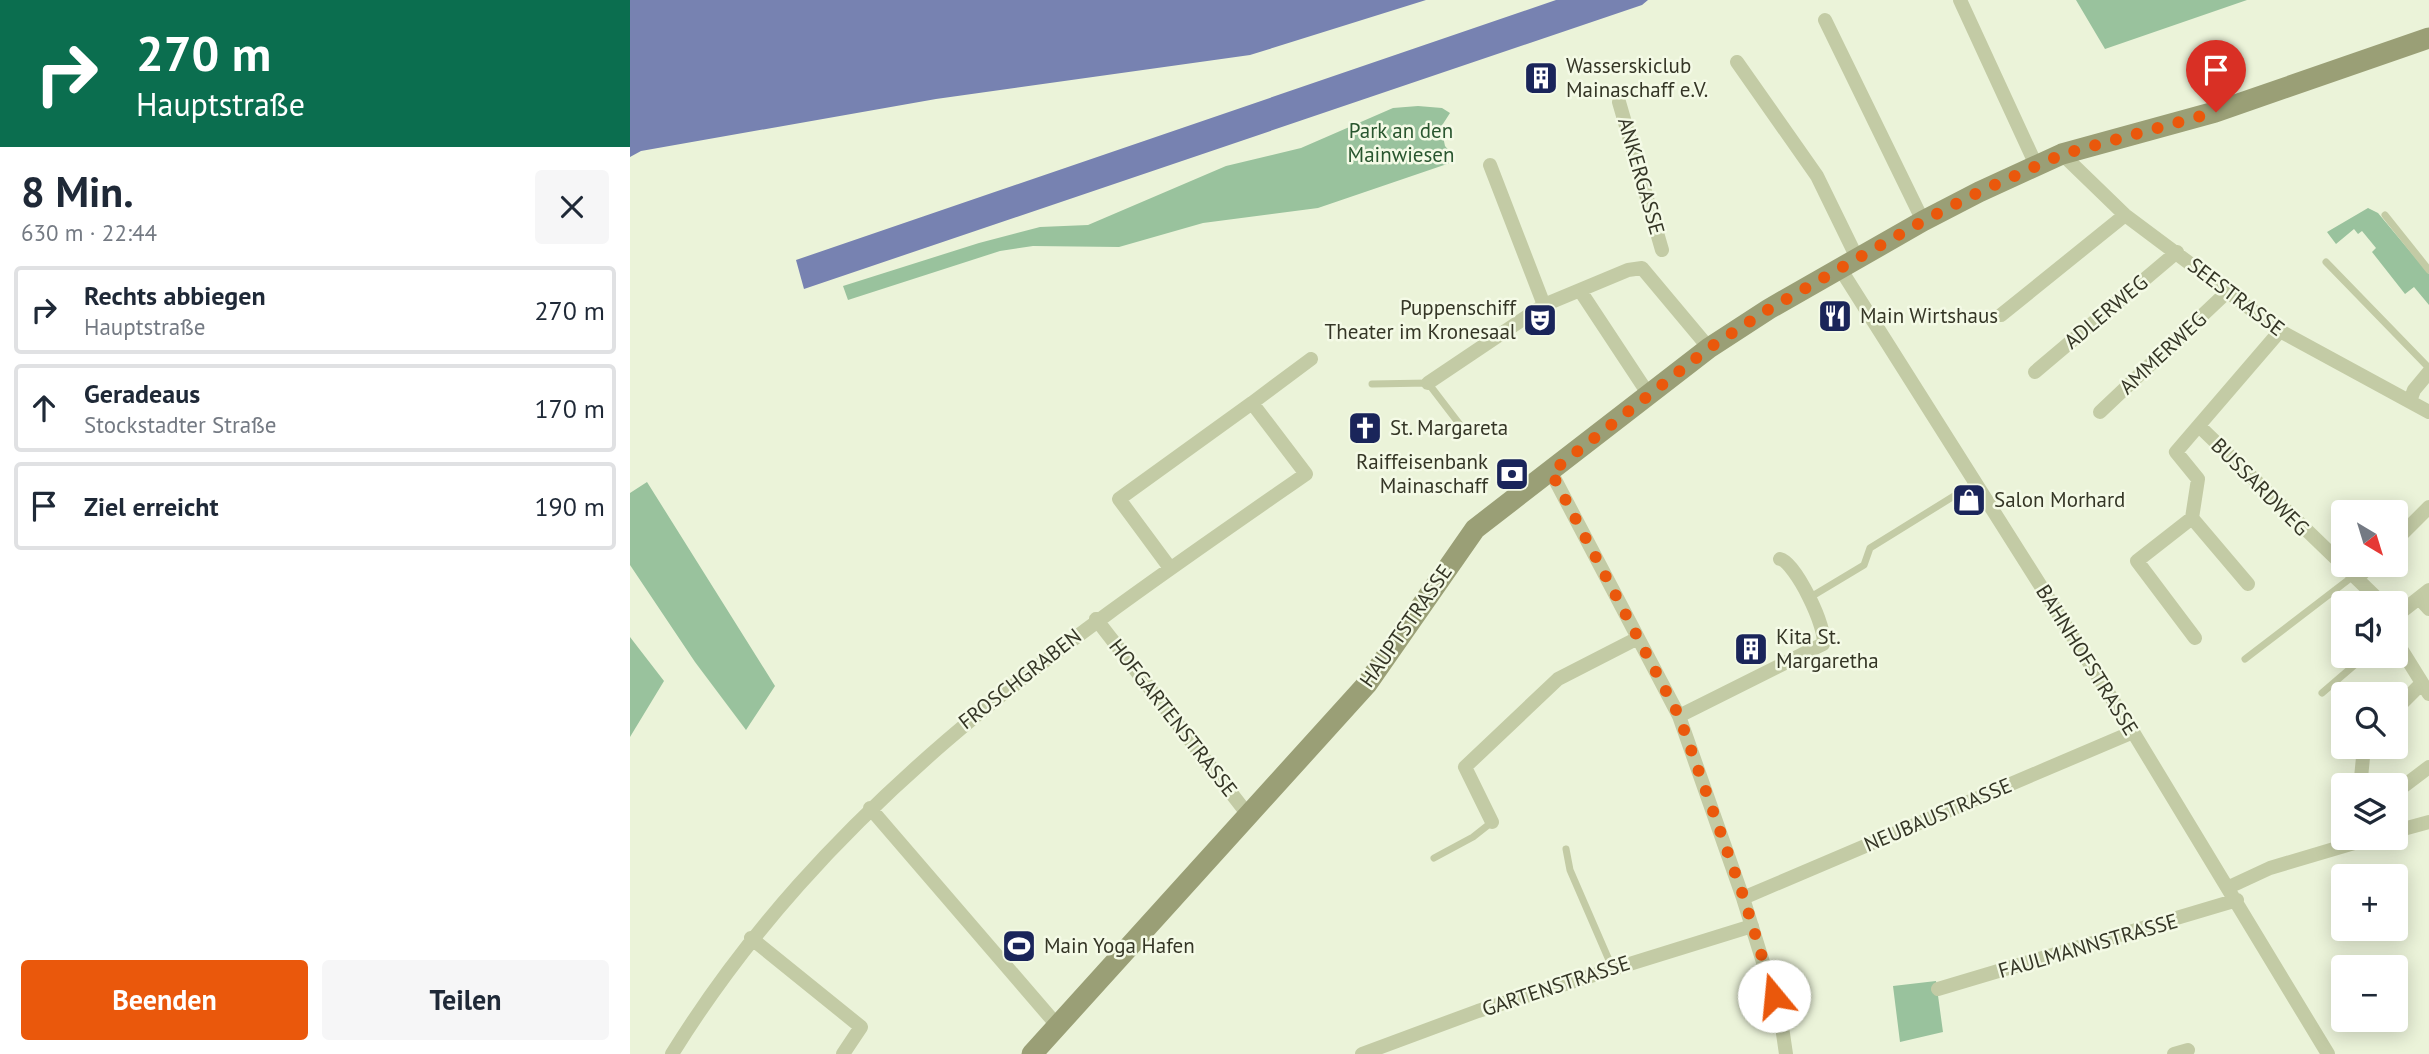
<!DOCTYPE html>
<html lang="de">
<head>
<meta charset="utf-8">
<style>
	:root { --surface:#fff; --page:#f6f6f7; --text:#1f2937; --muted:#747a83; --line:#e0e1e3; --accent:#ea580c }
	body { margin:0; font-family:"PT Sans",sans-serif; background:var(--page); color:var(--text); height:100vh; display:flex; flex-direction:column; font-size:26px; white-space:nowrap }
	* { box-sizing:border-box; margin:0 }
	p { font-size:23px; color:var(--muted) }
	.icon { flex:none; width:38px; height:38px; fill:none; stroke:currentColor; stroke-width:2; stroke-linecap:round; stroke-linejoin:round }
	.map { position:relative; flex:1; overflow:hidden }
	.side { display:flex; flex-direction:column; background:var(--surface); width:630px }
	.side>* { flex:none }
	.banner { background:#0b6e4f; color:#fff; overflow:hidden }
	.needle { width:46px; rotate:142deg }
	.controls { position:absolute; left:1701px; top:500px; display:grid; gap:14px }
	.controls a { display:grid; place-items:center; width:77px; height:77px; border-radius:7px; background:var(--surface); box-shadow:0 4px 18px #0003; font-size:35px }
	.pin { position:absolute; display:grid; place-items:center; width:60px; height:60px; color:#fff; margin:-72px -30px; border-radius:50% 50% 50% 0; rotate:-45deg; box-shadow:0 0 7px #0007 }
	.pin .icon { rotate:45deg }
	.me { position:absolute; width:77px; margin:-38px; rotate:343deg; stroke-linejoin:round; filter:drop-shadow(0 0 5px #0008) }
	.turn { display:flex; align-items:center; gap:24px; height:147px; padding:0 21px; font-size:32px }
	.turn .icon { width:91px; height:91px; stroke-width:2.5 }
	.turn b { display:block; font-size:49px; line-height:60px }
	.round { display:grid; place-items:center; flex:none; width:74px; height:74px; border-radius:7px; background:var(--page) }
	.head { display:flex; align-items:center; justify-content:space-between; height:119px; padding:0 21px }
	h1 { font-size:42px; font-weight:600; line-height:52px }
	.button { display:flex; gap:14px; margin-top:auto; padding:14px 21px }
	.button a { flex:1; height:80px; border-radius:7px; background:var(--accent); color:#fff; font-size:28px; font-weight:600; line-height:80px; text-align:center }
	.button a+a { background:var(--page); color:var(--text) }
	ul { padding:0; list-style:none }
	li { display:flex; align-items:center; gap:21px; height:88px; margin:0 14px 10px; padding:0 7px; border:4px solid var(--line); border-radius:7px }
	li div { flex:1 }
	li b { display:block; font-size:26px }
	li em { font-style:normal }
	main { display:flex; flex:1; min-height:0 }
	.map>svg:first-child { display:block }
	.green { fill:#99c29d }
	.water { fill:#7782b1 }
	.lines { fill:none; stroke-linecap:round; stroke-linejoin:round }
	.lane { stroke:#c3cba5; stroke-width:7 }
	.street { stroke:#c3cba5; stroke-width:14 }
	.secondary { stroke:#9a9f76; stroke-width:21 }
	.route { stroke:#ea580c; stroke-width:12; stroke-dasharray:0 21.6 }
	.labels { text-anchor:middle; stroke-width:5; stroke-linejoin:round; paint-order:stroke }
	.poi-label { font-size:21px; fill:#353626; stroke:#f4fae6; text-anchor:start }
	.park-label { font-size:21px; fill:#29562f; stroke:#f4fae6 }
	.street-label { font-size:21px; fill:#353626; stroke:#f4fae6 }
</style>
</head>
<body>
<main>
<section class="side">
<div class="banner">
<div class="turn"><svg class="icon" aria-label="right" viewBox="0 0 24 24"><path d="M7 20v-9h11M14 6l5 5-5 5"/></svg><div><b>270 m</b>Hauptstraße</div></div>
</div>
<div class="head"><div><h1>8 Min.</h1><p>630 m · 22:44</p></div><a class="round"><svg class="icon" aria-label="close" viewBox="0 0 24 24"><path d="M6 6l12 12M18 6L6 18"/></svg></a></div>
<ul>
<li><svg class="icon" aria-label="right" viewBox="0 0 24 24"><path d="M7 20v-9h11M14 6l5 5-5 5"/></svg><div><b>Rechts abbiegen</b><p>Hauptstraße</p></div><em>270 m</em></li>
<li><svg class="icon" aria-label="ahead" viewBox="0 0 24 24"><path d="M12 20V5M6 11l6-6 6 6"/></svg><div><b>Geradeaus</b><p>Stockstadter Straße</p></div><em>170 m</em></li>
<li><svg class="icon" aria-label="arrive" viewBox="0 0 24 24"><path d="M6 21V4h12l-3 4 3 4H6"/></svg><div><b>Ziel erreicht</b></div><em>190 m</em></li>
</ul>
<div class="button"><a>Beenden</a><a>Teilen</a></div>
</section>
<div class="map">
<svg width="1799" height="1054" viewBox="0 0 1799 1054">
	<rect width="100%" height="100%" fill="#ebf3d9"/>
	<path class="green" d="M 1446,0 L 1617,0 L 1475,49 Z
		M 788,106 L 812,108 L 820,113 L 811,127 L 815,146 L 821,153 L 820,163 L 688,208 L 573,223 L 489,247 L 403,246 L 370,251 L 218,300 L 213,286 L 349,243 L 410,227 L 458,225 L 596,166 L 671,148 L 763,108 Z
		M 1738,208 L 1748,213 L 1799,274 L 1799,305 L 1784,287 L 1775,294 L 1742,252 L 1746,248 L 1732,231 L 1728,234 L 1724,229 L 1706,244 L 1697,232 Z
		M 17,482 L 145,686 L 116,730 L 65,662 L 0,565 L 0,493 Z
		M 0,637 L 34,681 L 0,737 Z
		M 1306,981 L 1313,1032 L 1270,1042 L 1263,986 Z"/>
	<path class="water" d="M 0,0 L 796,0 L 620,55 L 306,99 L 11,151 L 0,157 Z
		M 926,0 L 1018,0 L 1012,5 L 174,289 L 166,260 Z"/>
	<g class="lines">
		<path class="lane" d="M 1755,215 L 1799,270
			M 1696,262 L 1799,368
			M 742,384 L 798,383 L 834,430
			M 1179,598 L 1234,565 L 1240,548 L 1345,483
			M 1615,659 L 1722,577
			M 1692,693 L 1735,656
			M 936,849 L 940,870 L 982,967
			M 804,858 L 843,837 L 862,822"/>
		<path class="street" d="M 1330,0 L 1406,165
			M 1195,20 L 1293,221
			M 1107,62 L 1187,176 L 1228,260
			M 989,102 L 1032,250
			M 1432,154 L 1495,215 L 1650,331 L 1799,412
			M 860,165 L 914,305
			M 1211,270 L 1503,732 L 1698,1054
			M 951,292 L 1019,395
			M 1371,315 L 1495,215
			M 1405,372 L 1547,252
			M 798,383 L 914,305 L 998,270 L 1012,268 L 1079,348
			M 1780,401 L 1784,390 L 1799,372
			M 1470,412 L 1596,293
			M 1569,426 L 1753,604
			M 921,472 L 1049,716 L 1113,898 L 1151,1020 L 1156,1054
			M 1562,518 L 1568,479 L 1546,452 L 1650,331
			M 1562,518 L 1507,561 L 1565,638
			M 1562,518 L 1618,584
			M 1766,540 L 1799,507
			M 540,568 L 489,499 L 622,403
			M 1728,578 L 1740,565
			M 1789,598 L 1799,609
			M 1766,616 L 1799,590
			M 466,619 L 619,816
			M 1766,641 L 1799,694
			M 1766,709 L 1792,683
			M 1049,716 L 1193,644 C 1198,629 1165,562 1150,559
			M 1734,747 L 1731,778 L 1735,786
			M 1766,792 L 1799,767
			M 240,808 L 426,1024
			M 862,822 L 835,767 L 928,679 L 1008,638
			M 1766,831 L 1799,822
			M 1599,887 L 1640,868 L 1741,838
			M 1113,898 L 1503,732
			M 121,938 L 231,1027 L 213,1054
			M 1308,989 L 1607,900
			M 42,1054 C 200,799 434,642 676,474 L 622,403 L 681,359
			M 732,1054 L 848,1011 L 1122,926
			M 1544,1054 L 1558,1050"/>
		<path class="secondary" d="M 402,1054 L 737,684 L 845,529 L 1079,348 L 1139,309 L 1293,221 L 1349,192 L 1432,154 L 1585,112 L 1799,38"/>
	</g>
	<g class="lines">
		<path class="route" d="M 1144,996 L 1114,898 L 1049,716 L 921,472 L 1079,348 L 1139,309 L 1293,221 L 1349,192 L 1433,154 L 1586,112"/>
	</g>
	<defs>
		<g id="building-square" transform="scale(1.75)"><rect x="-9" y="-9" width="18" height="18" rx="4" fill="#1a255a" stroke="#f4fae6"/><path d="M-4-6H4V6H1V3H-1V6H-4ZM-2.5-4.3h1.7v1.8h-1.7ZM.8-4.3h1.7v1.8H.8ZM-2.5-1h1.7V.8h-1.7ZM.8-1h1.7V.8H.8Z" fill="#fff"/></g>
		<g id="restaurant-square" transform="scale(1.75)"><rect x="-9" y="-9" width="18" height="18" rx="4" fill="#1a255a" stroke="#f4fae6"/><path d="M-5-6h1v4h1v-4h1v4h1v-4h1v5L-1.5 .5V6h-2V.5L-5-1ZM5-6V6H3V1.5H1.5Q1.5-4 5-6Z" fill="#fff"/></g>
		<g id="theatre-square" transform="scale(1.75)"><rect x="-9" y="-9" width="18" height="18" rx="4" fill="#1a255a" stroke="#f4fae6"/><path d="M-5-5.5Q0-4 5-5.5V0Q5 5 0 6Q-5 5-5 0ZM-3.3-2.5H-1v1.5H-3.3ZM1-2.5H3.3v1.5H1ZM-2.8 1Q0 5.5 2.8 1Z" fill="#fff"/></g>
		<g id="church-square" transform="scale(1.75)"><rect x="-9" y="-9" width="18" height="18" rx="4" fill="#1a255a" stroke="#f4fae6"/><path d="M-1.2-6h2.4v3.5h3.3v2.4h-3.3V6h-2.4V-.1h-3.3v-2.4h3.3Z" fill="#fff"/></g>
		<g id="bank-square" transform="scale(1.75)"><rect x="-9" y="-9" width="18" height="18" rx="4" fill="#1a255a" stroke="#f4fae6"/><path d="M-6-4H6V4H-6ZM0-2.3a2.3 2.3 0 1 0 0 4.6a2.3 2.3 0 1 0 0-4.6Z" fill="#fff"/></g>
		<g id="shop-square" transform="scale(1.75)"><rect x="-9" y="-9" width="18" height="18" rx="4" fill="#1a255a" stroke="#f4fae6"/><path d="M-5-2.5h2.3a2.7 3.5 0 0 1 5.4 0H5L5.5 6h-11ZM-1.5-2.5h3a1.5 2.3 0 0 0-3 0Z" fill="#fff"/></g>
		<g id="stadium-square" transform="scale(1.75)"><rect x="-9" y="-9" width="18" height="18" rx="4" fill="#1a255a" stroke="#f4fae6"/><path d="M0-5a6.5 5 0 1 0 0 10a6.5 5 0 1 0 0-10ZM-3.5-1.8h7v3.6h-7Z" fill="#fff"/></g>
	</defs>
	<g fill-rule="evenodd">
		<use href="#building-square" x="911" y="78"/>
		<use href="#restaurant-square" x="1205" y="316"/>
		<use href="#theatre-square" x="910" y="320"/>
		<use href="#church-square" x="735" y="428"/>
		<use href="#bank-square" x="882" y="474"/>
		<use href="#shop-square" x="1339" y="500"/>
		<use href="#building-square" x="1121" y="649"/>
		<use href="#stadium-square" x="389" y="946"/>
	</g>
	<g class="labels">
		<g class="poi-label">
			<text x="936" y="73">Wasserskiclub<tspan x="936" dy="24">Mainaschaff e.V.</tspan></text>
			<text x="886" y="315" text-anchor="end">Puppenschiff<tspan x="886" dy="24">Theater im Kronesaal</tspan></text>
			<text x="1230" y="323">Main Wirtshaus</text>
			<text x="760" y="435">St. Margareta</text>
			<text x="858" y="469" text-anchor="end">Raiffeisenbank<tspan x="858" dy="24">Mainaschaff</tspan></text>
			<text x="1364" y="507">Salon Morhard</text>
			<text x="1146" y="644">Kita St.<tspan x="1146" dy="24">Margaretha</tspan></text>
			<text x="414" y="953">Main Yoga Hafen</text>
		</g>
		<g class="park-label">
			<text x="771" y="138">Park an den<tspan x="771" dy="24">Mainwiesen</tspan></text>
		</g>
		<g class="street-label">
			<text transform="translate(1011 176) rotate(74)" y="7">ANKERGASSE</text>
			<text transform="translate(1606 297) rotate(37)" y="7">SEESTRASSE</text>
			<text transform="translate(1476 312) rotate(-40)" y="7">ADLERWEG</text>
			<text transform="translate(1533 353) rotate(-43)" y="7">AMMERWEG</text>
			<text transform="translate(1630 487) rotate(45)" y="7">BUSSARDWEG</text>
			<text transform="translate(776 626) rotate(-55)" y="7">HAUPTSTRASSE</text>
			<text transform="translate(1457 660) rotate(58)" y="7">BAHNHOFSTRASSE</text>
			<text transform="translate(390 679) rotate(-38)" y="7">FROSCHGRABEN</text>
			<text transform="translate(543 718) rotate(52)" y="7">HOFGARTENSTRASSE</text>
			<text transform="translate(1308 815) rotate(-23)" y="7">NEUBAUSTRASSE</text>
			<text transform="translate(1458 946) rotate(-16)" y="7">FAULMANNSTRASSE</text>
			<text transform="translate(926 986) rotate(-18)" y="7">GARTENSTRASSE</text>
		</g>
	</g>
</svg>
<div class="controls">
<a><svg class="needle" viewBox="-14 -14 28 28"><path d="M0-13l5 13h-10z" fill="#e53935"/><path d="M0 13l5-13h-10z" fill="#747a83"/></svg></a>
<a><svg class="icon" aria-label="sound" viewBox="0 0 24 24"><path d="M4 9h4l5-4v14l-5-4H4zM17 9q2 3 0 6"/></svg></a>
<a><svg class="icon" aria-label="search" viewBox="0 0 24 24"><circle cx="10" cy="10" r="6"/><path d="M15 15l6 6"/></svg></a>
<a><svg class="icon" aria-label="layers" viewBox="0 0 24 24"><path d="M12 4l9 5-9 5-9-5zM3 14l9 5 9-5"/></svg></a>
<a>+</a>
<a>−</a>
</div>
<div class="pin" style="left:1586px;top:112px;background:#d93025"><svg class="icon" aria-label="arrive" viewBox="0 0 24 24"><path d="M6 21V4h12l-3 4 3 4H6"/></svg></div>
<svg class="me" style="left:1144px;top:996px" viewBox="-20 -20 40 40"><circle r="19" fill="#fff"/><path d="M0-13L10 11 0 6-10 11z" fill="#ea580c"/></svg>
</div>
</main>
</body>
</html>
